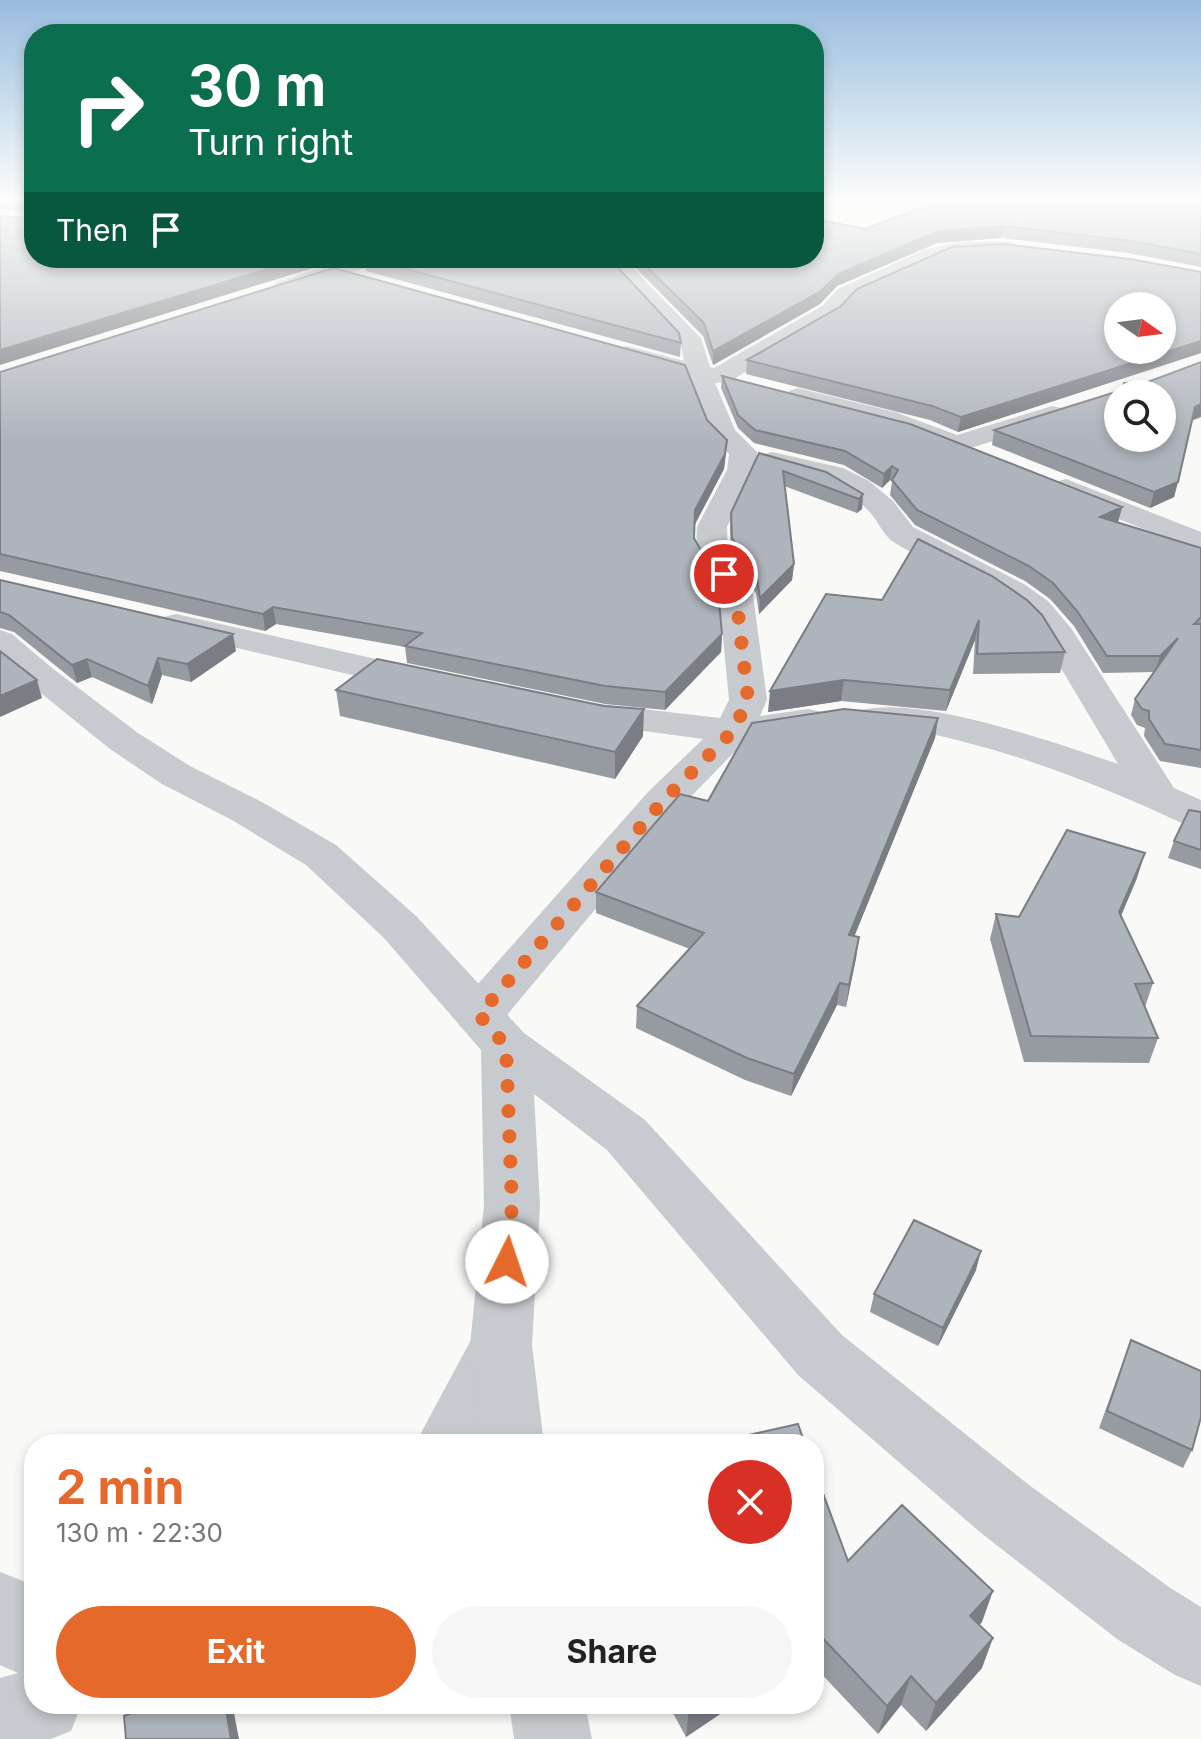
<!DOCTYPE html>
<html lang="en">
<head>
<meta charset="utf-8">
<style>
	:root { --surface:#fff; --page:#f6f6f6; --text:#222; --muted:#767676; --accent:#e5692a }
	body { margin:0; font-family:Inter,sans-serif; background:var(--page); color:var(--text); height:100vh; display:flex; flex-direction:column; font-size:30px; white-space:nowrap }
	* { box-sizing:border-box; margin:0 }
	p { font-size:26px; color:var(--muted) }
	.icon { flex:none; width:44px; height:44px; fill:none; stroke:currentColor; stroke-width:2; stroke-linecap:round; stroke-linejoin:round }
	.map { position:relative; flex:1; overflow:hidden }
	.side { position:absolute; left:24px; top:1434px; width:800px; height:280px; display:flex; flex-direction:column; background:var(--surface); border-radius:32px; box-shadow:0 4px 12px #0003 }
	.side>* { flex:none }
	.guide { position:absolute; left:24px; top:24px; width:800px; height:244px; border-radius:32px; box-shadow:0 4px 12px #0003; background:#0b6e4f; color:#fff; overflow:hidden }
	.needle { width:52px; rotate:104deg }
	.tools { position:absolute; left:1104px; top:292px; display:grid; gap:16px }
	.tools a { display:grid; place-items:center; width:72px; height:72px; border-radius:50%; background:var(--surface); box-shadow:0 4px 12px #0003; font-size:40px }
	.pin { position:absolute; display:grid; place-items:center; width:68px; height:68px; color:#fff; margin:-34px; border:4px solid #fff; border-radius:50%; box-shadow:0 2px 8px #0007 }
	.me { position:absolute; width:88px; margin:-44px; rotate:4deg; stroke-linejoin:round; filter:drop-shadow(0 0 6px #0008) }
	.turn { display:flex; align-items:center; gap:28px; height:168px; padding:0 32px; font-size:36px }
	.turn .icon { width:104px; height:104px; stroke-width:2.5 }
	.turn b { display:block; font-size:56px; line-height:68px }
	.then { display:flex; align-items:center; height:76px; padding:0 32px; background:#0003; gap:16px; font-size:30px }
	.round { display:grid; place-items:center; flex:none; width:84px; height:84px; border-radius:42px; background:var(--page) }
	.headline { display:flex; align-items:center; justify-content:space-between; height:136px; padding:0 32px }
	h1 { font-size:48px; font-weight:700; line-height:60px; color:var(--accent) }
	.action { display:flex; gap:16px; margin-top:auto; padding:16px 32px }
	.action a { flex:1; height:92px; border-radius:48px; background:var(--accent); color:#fff; font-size:32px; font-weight:700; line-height:92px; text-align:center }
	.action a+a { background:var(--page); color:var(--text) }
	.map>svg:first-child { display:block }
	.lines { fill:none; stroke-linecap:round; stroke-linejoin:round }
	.minor { fill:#c7cace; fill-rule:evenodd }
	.tertiary { fill:#c7cace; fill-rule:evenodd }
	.wall { fill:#969ba2 }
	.shaded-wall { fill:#7a7e84 }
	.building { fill:#aeb4bc; stroke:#7a7e84; stroke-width:2; fill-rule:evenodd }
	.route { stroke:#e5692a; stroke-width:14; stroke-dasharray:0 25.2 }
</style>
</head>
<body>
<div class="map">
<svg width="1201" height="1739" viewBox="0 0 1201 1739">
	<rect width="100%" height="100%" fill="#f9f9f7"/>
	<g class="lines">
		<path class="minor" d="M 1005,241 L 1012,243 L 1015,247 L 1012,251 L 939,258 L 854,299 L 838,316 L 729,382 L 715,383 L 735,430 L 757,452 L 755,470 L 727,527 L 728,554 L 753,595 L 767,700 L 760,716 L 808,709 L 822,712 L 827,720 L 822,728 L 745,741 L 678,810 L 497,1027 L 479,1033 L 461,1027 L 454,1015 L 461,1003 L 648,792 L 703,739 L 570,721 L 564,713 L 570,705 L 583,702 L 720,718 L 729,700 L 719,595 L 696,554 L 697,527 L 727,470 L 729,454 L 709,434 L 687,377 L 618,358 L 615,353 L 618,348 L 627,346 L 684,361 L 681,345 L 601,258 L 623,258 L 701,338 L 710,367 L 714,368 L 822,306 L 838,289 L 926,249 L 961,242 Z
			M 798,388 L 895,412 L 957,435 L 1052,406 L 1061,408 L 1065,414 L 1061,420 L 958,452 L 877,424 L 789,401 L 785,396 L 789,391 Z
			M 772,452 L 843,468 L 869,481 L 893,501 L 913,527 L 1024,584 L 1048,601 L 1071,628 L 1174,788 L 1201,800 L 1201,829 L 1186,825 C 1105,787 1024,755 936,735 C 912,730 887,732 862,726 L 857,718 L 862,710 C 922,695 1058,744 1118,764 L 1040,633 C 1001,589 944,572 895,543 C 883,536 878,520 868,510 C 836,481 802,477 762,467 L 758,461 L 762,455 Z
			M 1066,479 L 1201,532 L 1201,552 L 1056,494 L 1051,488 L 1056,482 Z
			M 176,614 L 438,673 L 443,681 L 438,689 L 425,692 L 164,631 L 159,624 L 164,617 Z
			M 501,1317 L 523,1325 L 532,1345 L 483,1444 L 415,1444 L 479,1325 Z
			M 0,1572 L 26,1582 L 34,1594 L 34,1704 L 82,1704 L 71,1731 L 51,1739 L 0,1739 L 0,1678 L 18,1673 L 0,1665 Z"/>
		<path class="tertiary" d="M 355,258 L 386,258 L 383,262 L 293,292 L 285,294 L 274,287 L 277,282 Z
			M 0,630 L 12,634 L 52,668 L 138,733 L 190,766 L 262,802 L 336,845 L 416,916 L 524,1033 L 645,1120 L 842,1335 L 1029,1485 L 1169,1587 L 1201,1607 L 1201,1686 L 1175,1675 L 1117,1639 L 981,1533 L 798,1375 L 607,1150 L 534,1094 L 540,1206 L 532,1345 L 544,1444 L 478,1444 L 470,1345 L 484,1206 L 481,1050 L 384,938 L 306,865 L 232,820 L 162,784 L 110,749 L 0,660 Z
			M 509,1704 L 585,1704 L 592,1739 L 514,1739 Z"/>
	</g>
	<path class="wall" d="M 0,198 L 34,198 L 34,213 L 0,209 Z
		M 1201,198 L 1201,267 L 1128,253 L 1001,238 L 937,243 L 837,286 L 820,304 L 713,365 L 703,336 L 626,258 L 814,258 L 865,229 Z
		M 365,258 L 681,343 L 680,357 L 366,271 Z
		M 1201,272 L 1201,353 L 958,432 L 930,420 L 746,374 L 747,360 Z
		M 0,372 L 707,420 L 726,455 L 724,469 L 694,526 L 694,538 L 722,634 L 721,652 L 665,710 L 605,704 L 407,663 L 405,647 L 276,624 L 265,631 L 0,571 Z
		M 722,376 L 1122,507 L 1118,522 L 1201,548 L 1201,768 L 1160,761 L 1144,736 L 1145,728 L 1137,725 L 1131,715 L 1135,699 L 1155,672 L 1103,673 L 1074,626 L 1050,599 L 1025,581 L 915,525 L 890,495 L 892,482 L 890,480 L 882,488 L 844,465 L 754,443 L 738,428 L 721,388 Z
		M 1145,383 L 1192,421 L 1174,497 L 1150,508 L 992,445 L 994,430 Z
		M 759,453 L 863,494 L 862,509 L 857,513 L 784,486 L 794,564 L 792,580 L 759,614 L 756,593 L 731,553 L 730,528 L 731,513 Z
		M 918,539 L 1065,652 L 1060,673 L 973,674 L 975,640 L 946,711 L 841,701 L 768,712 L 882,600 Z
		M 0,580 L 236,651 L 191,682 L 162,675 L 152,704 L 92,677 L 77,683 L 14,632 L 0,628 Z
		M 336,690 L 643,736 L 615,779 L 340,716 Z
		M 938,718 L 935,738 L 854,936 L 859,937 L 846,1007 L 837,1005 L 791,1096 L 745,1080 L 636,1028 L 637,1006 L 690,949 L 596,913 L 596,892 L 708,801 Z
		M 1201,812 L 1201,869 L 1168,858 L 1174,841 Z
		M 1137,878 L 1121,915 L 1153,983 L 1145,1007 L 1158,1038 L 1149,1063 L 1024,1062 L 990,939 L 996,914 L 1019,917 Z
		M 976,1270 L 938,1346 L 870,1312 L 874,1294 Z
		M 1131,1340 L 1192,1450 L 1183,1468 L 1099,1428 Z
		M 814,1469 L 848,1561 L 982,1622 L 979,1625 L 982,1668 L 926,1731 L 901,1705 L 878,1734 L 814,1666 Z
		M 668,1704 L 735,1704 L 686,1737 Z"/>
	<path class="shaded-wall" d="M 1003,226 L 1001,238 L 937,243 L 837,286 L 820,304 L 713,365 L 713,351 L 838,274 L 938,231 Z
		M 304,258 L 345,258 L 0,365 L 0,350 Z
		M 1201,341 L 1201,353 L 958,432 L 961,417 Z
		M 1201,404 L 1201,417 L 1191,421 L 1195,407 Z
		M 727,440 L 724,469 L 694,526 L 695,510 Z
		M 892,466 L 890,480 L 882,488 L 884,474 Z
		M 1178,482 L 1174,497 L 1150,508 L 1154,492 Z
		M 863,494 L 862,509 L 857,513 L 859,499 Z
		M 1122,507 L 1118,522 L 1100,517 Z
		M 794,564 L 792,580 L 759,614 L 760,598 Z
		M 273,607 L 276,624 L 265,631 L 263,614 Z
		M 979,620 L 975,640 L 946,711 L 950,690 Z
		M 233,634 L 236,651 L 191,682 L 187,664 Z
		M 722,634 L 721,652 L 665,710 L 665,692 Z
		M 1178,638 L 1155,672 L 1160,656 Z
		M 158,658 L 162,675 L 152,704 L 148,686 Z
		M 87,659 L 92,677 L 77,683 L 72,665 Z
		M 37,680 L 42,698 L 0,717 L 0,696 Z
		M 844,680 L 841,701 L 768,712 L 770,691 Z
		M 644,709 L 643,736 L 615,779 L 615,752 Z
		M 938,718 L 935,738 L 846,957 L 849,935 Z
		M 1145,853 L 1137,878 L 1112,937 L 1119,912 Z
		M 859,937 L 856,959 L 846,1007 L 849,985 Z
		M 840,983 L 837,1005 L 791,1096 L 794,1074 Z
		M 981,1251 L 976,1270 L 938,1346 L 943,1328 Z
		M 993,1591 L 982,1622 L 959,1646 L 970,1616 Z
		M 993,1638 L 982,1668 L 926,1731 L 936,1703 Z
		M 911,1676 L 901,1705 L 878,1734 L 887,1706 Z
		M 225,1704 L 232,1704 L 233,1708 L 239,1739 L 231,1739 Z
		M 696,1704 L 735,1704 L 686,1737 L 689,1709 Z"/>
	<path class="building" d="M 1,198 L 34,198 L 34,210 L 34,202 Z
		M 947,198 L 1201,198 L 1201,254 L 1131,241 L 1003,226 L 938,231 L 838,274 L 821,291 L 713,351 L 704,323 L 638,258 L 814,258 L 814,219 L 865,229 Z
		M 0,216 L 31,218 L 34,216 L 34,258 L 304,258 L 0,350 Z
		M 1003,244 L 1130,259 L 1201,272 L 1201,341 L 961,417 L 932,406 L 747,360 L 841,306 L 857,289 L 952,247 ZM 1118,306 L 1162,306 L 1162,350 L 1118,350 Z
		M 365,258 L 609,258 L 679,333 L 681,343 Z
		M 334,268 L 685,365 L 707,420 L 727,440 L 725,454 L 695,510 L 694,538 L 717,579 L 722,634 L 665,692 L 605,686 L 405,646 L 422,633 L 273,607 L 263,614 L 0,554 L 0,372 Z
		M 1201,362 L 1201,404 L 1195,407 L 1178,482 L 1154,492 L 994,430 L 1122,390 L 1124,383 L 1145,383 ZM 1118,394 L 1162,394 L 1162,438 L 1118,438 Z
		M 722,376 L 910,424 L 1122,507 L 1100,517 L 1201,548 L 1201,617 L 1194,624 L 1201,624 L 1201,750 L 1165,744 L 1149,719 L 1149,711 L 1142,709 L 1135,699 L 1178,638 L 1160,656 L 1107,656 L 1077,611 L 1053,583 L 1029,566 L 917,510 L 892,480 L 898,470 L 892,466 L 884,474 L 845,451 L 755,430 L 738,415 Z
		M 759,453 L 826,472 L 863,494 L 859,499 L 783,471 L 794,564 L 760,598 L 757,578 L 732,538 L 731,513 Z
		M 918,539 L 992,576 L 1027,600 L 1042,615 L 1065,652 L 977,654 L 979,620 L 950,690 L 844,680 L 770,691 L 826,594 L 882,600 Z
		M 0,580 L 233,634 L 187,664 L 158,658 L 148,686 L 87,659 L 72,665 L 9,615 L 0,612 Z
		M 0,651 L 37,680 L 0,696 Z
		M 377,659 L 604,706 L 644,709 L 615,752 L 336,690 Z
		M 844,709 L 938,718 L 849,935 L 859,937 L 849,985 L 840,983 L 794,1074 L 747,1058 L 637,1006 L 704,933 L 596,892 L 680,794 L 708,801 L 752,723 Z
		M 1189,810 L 1201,812 L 1201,850 L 1174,841 Z
		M 1067,830 L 1145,853 L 1119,912 L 1153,983 L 1135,984 L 1158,1038 L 1031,1036 L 996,914 L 1019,917 Z
		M 914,1220 L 981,1251 L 943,1328 L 874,1294 Z
		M 1131,1340 L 1201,1371 L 1201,1417 L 1192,1450 L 1107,1411 Z
		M 798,1424 L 805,1444 L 709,1444 Z
		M 814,1469 L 848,1561 L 902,1505 L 993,1591 L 970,1616 L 993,1638 L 936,1703 L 911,1676 L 887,1706 L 814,1629 Z
		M 155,1704 L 225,1704 L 231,1739 L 126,1739 L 124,1716 Z
		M 686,1704 L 696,1704 L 689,1709 Z"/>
	<linearGradient id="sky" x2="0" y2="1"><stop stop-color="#98bcde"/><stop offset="0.45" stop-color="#fcfcfb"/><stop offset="1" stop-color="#fcfcfb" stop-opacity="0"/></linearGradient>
	<rect width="1201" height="442" fill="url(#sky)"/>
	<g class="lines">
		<path class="route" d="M 507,1262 L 512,1206 L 506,1046 L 479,1015 L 663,801 L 733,731 L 748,700 L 736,595 L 724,574"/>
	</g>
</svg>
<div class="tools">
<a><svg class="needle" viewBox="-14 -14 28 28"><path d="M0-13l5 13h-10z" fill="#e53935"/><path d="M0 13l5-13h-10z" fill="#767676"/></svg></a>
<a><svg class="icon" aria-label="search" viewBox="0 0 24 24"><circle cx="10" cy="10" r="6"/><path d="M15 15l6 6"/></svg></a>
</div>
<div class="pin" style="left:724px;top:574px;background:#d93025"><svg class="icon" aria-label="arrive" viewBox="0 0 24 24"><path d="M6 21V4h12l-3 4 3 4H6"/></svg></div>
<svg class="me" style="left:507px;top:1262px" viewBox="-20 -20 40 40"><circle r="19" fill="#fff"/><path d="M0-13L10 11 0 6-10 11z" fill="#e5692a"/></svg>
<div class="guide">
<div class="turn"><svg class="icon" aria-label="right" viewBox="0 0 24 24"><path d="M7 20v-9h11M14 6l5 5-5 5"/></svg><div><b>30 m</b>Turn right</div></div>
<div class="then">Then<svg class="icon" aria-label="arrive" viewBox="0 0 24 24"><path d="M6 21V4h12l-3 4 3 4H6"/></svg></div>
</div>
<section class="side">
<div class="headline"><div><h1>2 min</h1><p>130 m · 22:30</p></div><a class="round" style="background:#d93025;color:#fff"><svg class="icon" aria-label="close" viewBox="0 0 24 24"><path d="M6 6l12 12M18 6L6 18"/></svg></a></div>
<div class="action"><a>Exit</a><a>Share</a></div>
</section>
</div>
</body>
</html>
